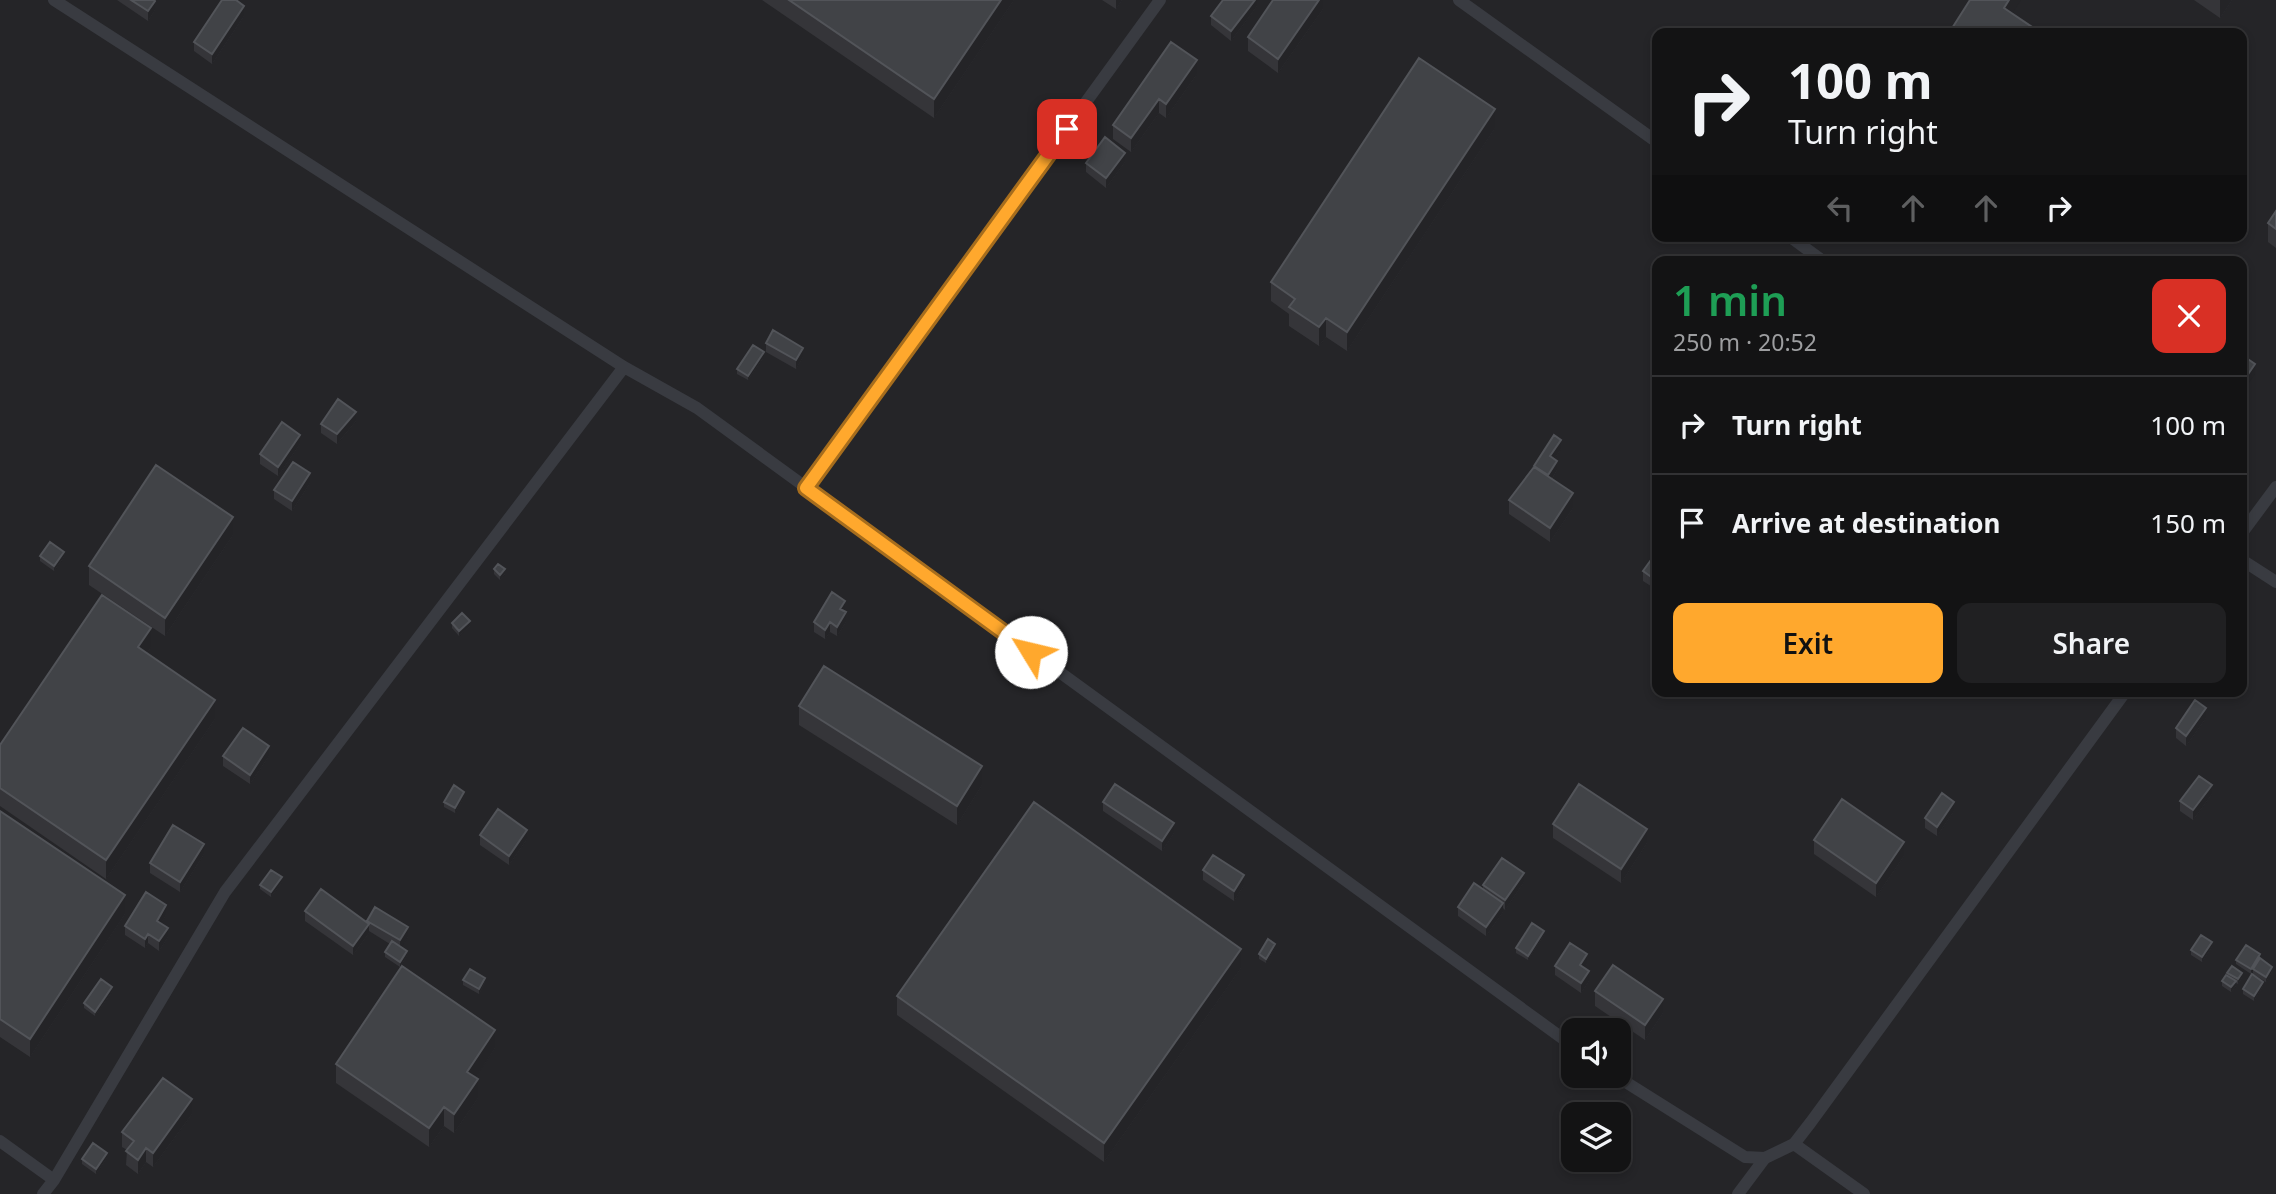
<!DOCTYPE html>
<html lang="en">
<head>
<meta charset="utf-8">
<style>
	:root { --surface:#131314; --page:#202022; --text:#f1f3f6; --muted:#9d9ea0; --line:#323234; --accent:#ffa82d }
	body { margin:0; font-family:"Noto Sans",sans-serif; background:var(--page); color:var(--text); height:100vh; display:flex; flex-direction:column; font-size:26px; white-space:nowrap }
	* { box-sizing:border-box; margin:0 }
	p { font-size:23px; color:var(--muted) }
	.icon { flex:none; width:38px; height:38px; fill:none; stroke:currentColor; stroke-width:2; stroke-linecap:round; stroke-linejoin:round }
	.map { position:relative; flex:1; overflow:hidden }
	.drawer { position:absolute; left:1652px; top:256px; width:595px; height:441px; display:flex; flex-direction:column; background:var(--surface); border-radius:14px; box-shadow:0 4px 10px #0003,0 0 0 2px var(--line) }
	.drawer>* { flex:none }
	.banner { position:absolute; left:1652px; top:28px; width:595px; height:214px; border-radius:14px; box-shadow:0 4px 10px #0003,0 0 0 2px var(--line); background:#131314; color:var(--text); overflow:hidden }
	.tools { position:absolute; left:1561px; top:1018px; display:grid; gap:14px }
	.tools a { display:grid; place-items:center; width:70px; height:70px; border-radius:14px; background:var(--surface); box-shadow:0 4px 10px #0003,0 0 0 2px var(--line); font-size:35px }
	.pin { position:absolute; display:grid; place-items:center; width:60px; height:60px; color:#fff; margin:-30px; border-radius:14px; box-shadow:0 4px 10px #0006 }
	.me { position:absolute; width:77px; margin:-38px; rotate:306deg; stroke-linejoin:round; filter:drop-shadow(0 0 5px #0008) }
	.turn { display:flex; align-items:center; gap:24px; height:147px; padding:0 21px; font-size:32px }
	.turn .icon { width:91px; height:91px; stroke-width:2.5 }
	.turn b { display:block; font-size:49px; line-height:60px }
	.lanes { display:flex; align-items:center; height:66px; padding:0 21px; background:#0003; justify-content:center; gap:35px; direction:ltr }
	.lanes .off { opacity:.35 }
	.round { display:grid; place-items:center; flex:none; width:74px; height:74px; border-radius:14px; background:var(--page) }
	.head { display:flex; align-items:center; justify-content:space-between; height:119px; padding:0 21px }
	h1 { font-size:42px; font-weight:600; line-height:52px; color:#1e9e55 }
	.primary-button { display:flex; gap:14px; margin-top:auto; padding:14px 21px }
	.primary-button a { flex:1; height:80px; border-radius:14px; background:var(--accent); color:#111; font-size:28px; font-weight:600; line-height:80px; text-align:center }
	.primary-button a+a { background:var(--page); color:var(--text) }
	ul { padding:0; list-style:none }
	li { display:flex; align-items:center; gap:21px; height:98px; padding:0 21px; border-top:2px solid var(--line) }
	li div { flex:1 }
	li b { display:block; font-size:26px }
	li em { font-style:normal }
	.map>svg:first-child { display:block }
	.built { fill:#252528; fill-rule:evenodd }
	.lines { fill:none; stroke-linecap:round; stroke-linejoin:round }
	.lane { stroke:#393b41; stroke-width:12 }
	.wall { fill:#353539 }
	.shaded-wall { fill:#242427 }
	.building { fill:#414347; stroke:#525459; stroke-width:2 }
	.route-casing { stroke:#a66d1d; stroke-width:18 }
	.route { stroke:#ffa82d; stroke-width:12 }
</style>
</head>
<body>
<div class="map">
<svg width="2276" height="1194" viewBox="0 0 2276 1194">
	<rect width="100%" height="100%" fill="#19191b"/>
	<path class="built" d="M 0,0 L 2276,0 L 2276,1194 L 0,1194 ZM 1657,33 L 2242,33 L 2242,236 L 1657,236 ZM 1657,261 L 2242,261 L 2242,691 L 1657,691 ZM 1573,1031 L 1619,1031 L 1619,1076 L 1573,1076 ZM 1573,1115 L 1619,1115 L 1619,1160 L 1573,1160 Z"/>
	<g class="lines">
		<path class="lane" d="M 54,0 L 624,367 L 697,408 L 1573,1046
			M 1459,0 L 1657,142
			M 1789,236 L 1823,261
			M 806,488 L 1160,0
			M 2242,533 L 2276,487
			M 2242,560 L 2276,582
			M 1616,1076 L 1745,1157 L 1765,1158
			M 0,1141 L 54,1180
			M 1794,1144 L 1864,1194
			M 43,1194 L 54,1180 L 225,892 L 624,367
			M 1738,1194 L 1765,1158 L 1794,1144 L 1811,1122 L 2126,691"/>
	</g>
	<path class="wall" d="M 117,0 L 154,0 L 155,10 L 148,21 Z
		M 762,0 L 1014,0 L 934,118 Z
		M 1102,0 L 1122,0 L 1116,9 Z
		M 1257,0 L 1257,6 L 1231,41 L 1211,25 L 1211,16 Z
		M 1323,0 L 1323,9 L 1278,73 L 1248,51 L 1248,37 Z
		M 2194,0 L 2232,0 L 2220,18 Z
		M 244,16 L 212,64 L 194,51 L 194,42 Z
		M 1197,74 L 1166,118 L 1159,113 L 1131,152 L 1113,139 L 1113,125 Z
		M 1495,128 L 1347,351 L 1326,337 L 1319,346 L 1289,326 L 1289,314 L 1271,301 L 1271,282 Z
		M 1125,162 L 1106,188 L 1086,172 L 1086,163 Z
		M 2276,211 L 2276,248 L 2268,242 L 2268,223 Z
		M 766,343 L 803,357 L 796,369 L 766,352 Z
		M 764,357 L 748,380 L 737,374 L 737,369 Z
		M 356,421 L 337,444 L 321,433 L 321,424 Z
		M 300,444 L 278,476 L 260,464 L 260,454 Z
		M 1561,449 L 1554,459 L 1557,470 L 1552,479 L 1573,508 L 1550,542 L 1509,514 L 1509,500 L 1534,467 Z
		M 310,483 L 292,511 L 274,499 L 274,490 Z
		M 233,535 L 165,636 L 89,585 L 89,566 Z
		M 1657,554 L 1657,590 L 1643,581 L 1643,571 Z
		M 40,556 L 64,557 L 54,571 L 40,561 Z
		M 494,569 L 505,574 L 500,580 L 494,574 Z
		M 845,611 L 846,622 L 837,636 L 830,632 L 825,639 L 814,632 L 814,622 Z
		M 452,623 L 470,626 L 459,636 L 452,628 Z
		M 151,647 L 147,653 L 215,719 L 106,879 L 0,806 L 0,745 Z
		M 799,706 L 982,785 L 957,825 L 799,725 Z
		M 2206,718 L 2186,746 L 2176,738 L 2176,728 Z
		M 223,756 L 269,756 L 250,784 L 223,766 Z
		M 2212,794 L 2193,820 L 2180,811 L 2180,801 Z
		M 464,797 L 455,813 L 444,807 L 444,802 Z
		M 1103,802 L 1174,833 L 1162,851 L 1103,811 Z
		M 0,811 L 125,914 L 30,1057 L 0,1037 Z
		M 1954,811 L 1937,836 L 1925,828 L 1925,818 Z
		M 1553,824 L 1647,843 L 1621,883 L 1553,838 Z
		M 480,835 L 527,839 L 509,865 L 480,845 Z
		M 1814,840 L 1904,856 L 1876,897 L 1814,854 Z
		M 204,854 L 180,892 L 150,873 L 150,863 Z
		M 1203,870 L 1244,885 L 1234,901 L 1203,880 Z
		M 282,882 L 271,897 L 260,889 L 260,885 Z
		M 1524,882 L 1505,910 L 1503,908 L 1503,912 L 1486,936 L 1458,916 L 1458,907 L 1483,889 L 1483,885 Z
		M 305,911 L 367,923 L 367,921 L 408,937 L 401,947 L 407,956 L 400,967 L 385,957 L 385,952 L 390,944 L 369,931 L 369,933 L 353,955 L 305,921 Z
		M 166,915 L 161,923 L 168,937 L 159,951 L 148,943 L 145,948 L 125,935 L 125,926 Z
		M 1544,935 L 1528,960 L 1516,953 L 1516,948 Z
		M 2212,947 L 2202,962 L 2191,955 L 2191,950 Z
		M 1275,948 L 1266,963 L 1259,959 L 1259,954 Z
		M 2260,959 L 2272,972 L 2266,982 L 2253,974 L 2253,970 L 2251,974 L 2236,964 L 2236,960 Z
		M 1587,964 L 1584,968 L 1589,981 L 1581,993 L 1555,975 L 1555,966 Z
		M 1241,968 L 1104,1162 L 897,1015 L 897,996 Z
		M 2227,973 L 2242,978 L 2238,984 L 2236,983 L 2236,986 L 2231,992 L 2222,986 L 2222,981 L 2227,975 Z
		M 463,980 L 485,982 L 479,994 L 463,985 Z
		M 2263,986 L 2254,1001 L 2243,994 L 2243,989 Z
		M 1595,991 L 1663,1013 L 1645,1040 L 1595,1006 Z
		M 112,992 L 95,1016 L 84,1008 L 84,1003 Z
		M 495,1048 L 475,1078 L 478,1098 L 454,1133 L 444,1126 L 429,1147 L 336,1083 L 336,1064 Z
		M 192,1114 L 153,1167 L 146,1162 L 138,1174 L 126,1165 L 127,1150 L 122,1147 L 122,1132 Z
		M 107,1158 L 96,1174 L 82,1164 L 82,1159 Z"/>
	<path class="shaded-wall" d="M 1001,0 L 1014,0 L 934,118 L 934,99 Z
		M 1116,0 L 1122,0 L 1116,9 Z
		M 1254,0 L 1257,0 L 1257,6 L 1231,41 L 1231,31 Z
		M 1319,0 L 1323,0 L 1323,9 L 1278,73 L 1278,59 Z
		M 2009,0 L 2021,0 L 2004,27 L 2004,8 Z
		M 2220,0 L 2232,0 L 2220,18 Z
		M 155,1 L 155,10 L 148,21 L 148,11 Z
		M 244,6 L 244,16 L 212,64 L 212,54 Z
		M 1197,60 L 1197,74 L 1166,118 L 1166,104 Z
		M 1159,99 L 1159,113 L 1131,152 L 1131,138 Z
		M 1495,109 L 1495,128 L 1347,351 L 1347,332 Z
		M 1125,153 L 1125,162 L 1106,188 L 1106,178 Z
		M 1326,318 L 1326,337 L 1319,346 L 1319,327 Z
		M 803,348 L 803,357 L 796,369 L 796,360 Z
		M 764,352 L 764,357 L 748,380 L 748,376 Z
		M 2255,364 L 2255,374 L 2242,393 L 2242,383 Z
		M 356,412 L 356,421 L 337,444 L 337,434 Z
		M 300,435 L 300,444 L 278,476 L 278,467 Z
		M 1561,440 L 1561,449 L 1550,465 L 1550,456 Z
		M 1557,461 L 1557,470 L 1548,485 L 1548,475 Z
		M 310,473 L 310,483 L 292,511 L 292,501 Z
		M 1573,493 L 1573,508 L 1550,542 L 1550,528 Z
		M 233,517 L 233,535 L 165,636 L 165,618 Z
		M 64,552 L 64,557 L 54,571 L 54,566 Z
		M 505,569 L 505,574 L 500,580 L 500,575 Z
		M 845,601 L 845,611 L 840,619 L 840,609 Z
		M 846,612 L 846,622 L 837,636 L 837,627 Z
		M 470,621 L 470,626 L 459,636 L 459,631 Z
		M 830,622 L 830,632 L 825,639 L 825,630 Z
		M 151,628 L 151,647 L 138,666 L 138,647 Z
		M 215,700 L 215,719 L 106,879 L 106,860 Z
		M 2206,708 L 2206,718 L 2186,746 L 2186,736 Z
		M 269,746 L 269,756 L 250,784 L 250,775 Z
		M 982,766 L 982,785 L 957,825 L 957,806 Z
		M 2212,785 L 2212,794 L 2193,820 L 2193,810 Z
		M 464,792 L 464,797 L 455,813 L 455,808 Z
		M 1954,802 L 1954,811 L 1937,836 L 1937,827 Z
		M 1174,823 L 1174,833 L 1162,851 L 1162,841 Z
		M 1647,829 L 1647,843 L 1621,883 L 1621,869 Z
		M 527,830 L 527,839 L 509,865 L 509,856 Z
		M 1904,842 L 1904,856 L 1876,897 L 1876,883 Z
		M 204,844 L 204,854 L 180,892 L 180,882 Z
		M 1524,873 L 1524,882 L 1505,910 L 1505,900 Z
		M 1244,875 L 1244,885 L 1234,901 L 1234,891 Z
		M 282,877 L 282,882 L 271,897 L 271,892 Z
		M 125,895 L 125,914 L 30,1057 L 30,1039 Z
		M 1503,903 L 1503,912 L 1486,936 L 1486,927 Z
		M 166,905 L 166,915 L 157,930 L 157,921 Z
		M 369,924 L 369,933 L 353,955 L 353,946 Z
		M 408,927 L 408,937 L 400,950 L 400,940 Z
		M 168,928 L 168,937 L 159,951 L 159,941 Z
		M 1544,931 L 1544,935 L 1528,960 L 1528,956 Z
		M 148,934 L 148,943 L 145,948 L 145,939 Z
		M 2212,942 L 2212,947 L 2202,962 L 2202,957 Z
		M 1275,944 L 1275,948 L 1266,963 L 1266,959 Z
		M 1241,949 L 1241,968 L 1104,1162 L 1104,1143 Z
		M 407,951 L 407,956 L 400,967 L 400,962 Z
		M 1587,954 L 1587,964 L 1580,975 L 1580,965 Z
		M 2260,954 L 2260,959 L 2251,974 L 2251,969 Z
		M 2272,967 L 2272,972 L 2266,982 L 2266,977 Z
		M 1589,971 L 1589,981 L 1581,993 L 1581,983 Z
		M 2242,973 L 2242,978 L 2238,984 L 2238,979 Z
		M 485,978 L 485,982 L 479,994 L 479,989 Z
		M 2236,981 L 2236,986 L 2231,992 L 2231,987 Z
		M 2263,982 L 2263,986 L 2254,1001 L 2254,996 Z
		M 112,987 L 112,992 L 95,1016 L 95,1012 Z
		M 1663,999 L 1663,1013 L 1645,1040 L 1645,1025 Z
		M 495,1030 L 495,1048 L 467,1091 L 467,1072 Z
		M 478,1079 L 478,1098 L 454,1133 L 454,1114 Z
		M 192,1099 L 192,1114 L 153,1167 L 153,1153 Z
		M 444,1107 L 444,1126 L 429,1147 L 429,1128 Z
		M 146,1148 L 146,1162 L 138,1174 L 138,1160 Z
		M 107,1153 L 107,1158 L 96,1174 L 96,1169 Z"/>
	<path class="building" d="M 131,0 L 154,0 L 155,1 L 148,11 Z
		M 222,0 L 236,0 L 244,6 L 212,54 L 194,42 Z
		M 789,0 L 1001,0 L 934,99 Z
		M 1223,0 L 1255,0 L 1231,31 L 1211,16 Z
		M 1273,0 L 1319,0 L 1278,59 L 1248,37 Z
		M 1970,0 L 2009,0 L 2004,8 L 2041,33 L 1949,33 Z
		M 1171,42 L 1197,60 L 1166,104 L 1159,99 L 1131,138 L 1113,125 Z
		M 1419,58 L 1495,109 L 1347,332 L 1326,318 L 1319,327 L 1289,307 L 1295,299 L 1271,282 Z
		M 1105,137 L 1125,153 L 1106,178 L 1086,163 Z
		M 2276,211 L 2276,229 L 2268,223 Z
		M 773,330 L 803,348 L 796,360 L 766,343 Z
		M 753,345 L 764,352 L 748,376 L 737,369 Z
		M 2242,355 L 2255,364 L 2242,383 Z
		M 338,399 L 356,412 L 337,434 L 321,424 Z
		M 282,422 L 300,435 L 278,467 L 260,454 Z
		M 1554,435 L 1561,440 L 1550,456 L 1557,461 L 1548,475 L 1534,466 Z
		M 293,462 L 310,473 L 292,501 L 274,490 Z
		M 156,465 L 233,517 L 165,618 L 89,566 Z
		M 1534,467 L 1573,493 L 1550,528 L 1509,500 Z
		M 50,542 L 64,552 L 54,566 L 40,556 Z
		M 1656,553 L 1657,554 L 1657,581 L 1643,571 Z
		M 498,564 L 505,569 L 500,575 L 494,569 Z
		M 832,592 L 845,601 L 840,609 L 846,612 L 837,627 L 830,622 L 825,630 L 814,622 Z
		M 102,595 L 151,628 L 138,647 L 215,700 L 106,860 L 0,788 L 0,745 Z
		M 462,613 L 470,621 L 459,631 L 452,623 Z
		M 824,666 L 982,766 L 957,806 L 799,706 Z
		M 2195,700 L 2206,708 L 2186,736 L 2176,728 Z
		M 243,728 L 269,746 L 250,775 L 223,756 Z
		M 2199,776 L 2212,785 L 2193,810 L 2180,801 Z
		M 1115,784 L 1174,823 L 1162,841 L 1103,802 Z
		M 1579,784 L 1647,829 L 1621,869 L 1553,824 Z
		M 454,785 L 464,792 L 455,808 L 444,802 Z
		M 1942,793 L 1954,802 L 1937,827 L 1925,818 Z
		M 1842,799 L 1904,842 L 1876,883 L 1814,840 Z
		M 1034,802 L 1241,949 L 1104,1143 L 897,996 Z
		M 498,809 L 527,830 L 509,856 L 480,835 Z
		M 0,811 L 125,895 L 30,1039 L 0,1019 Z
		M 173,825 L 204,844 L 180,882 L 150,863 Z
		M 1213,855 L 1244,875 L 1234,891 L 1203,870 Z
		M 1502,858 L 1524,873 L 1505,900 L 1483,885 Z
		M 271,870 L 282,877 L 271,892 L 260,885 Z
		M 1474,883 L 1503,903 L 1486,927 L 1458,907 Z
		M 321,889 L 369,924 L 353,946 L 305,911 Z
		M 146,892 L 166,905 L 157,921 L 168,928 L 159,941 L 148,934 L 145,939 L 125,926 Z
		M 375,907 L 408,927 L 400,940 L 367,921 Z
		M 1532,923 L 1544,931 L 1528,956 L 1516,948 Z
		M 2201,935 L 2212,942 L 2202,957 L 2191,950 Z
		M 1268,939 L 1275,944 L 1266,959 L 1259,954 Z
		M 392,941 L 407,951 L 400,962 L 385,952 Z
		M 1570,943 L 1587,954 L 1580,965 L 1589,971 L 1581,983 L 1555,966 Z
		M 2246,945 L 2260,954 L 2251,969 L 2236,960 Z
		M 2260,958 L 2272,967 L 2266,977 L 2253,969 Z
		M 1613,965 L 1663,999 L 1645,1025 L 1595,991 Z
		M 402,966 L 495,1030 L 467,1072 L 478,1079 L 454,1114 L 444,1107 L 429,1128 L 336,1064 Z
		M 2232,966 L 2242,973 L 2238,979 L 2227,973 Z
		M 470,969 L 485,978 L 479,989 L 463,980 Z
		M 2252,974 L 2263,982 L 2254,996 L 2243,989 Z
		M 2226,975 L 2236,981 L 2231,987 L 2222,981 Z
		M 101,979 L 112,987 L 95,1012 L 84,1003 Z
		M 163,1078 L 192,1099 L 153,1153 L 146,1148 L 138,1160 L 126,1151 L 134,1141 L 122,1132 Z
		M 93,1143 L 107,1153 L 96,1169 L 82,1159 Z"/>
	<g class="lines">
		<g class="route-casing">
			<path id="route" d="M 1031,652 L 806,488 L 1067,129"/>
		</g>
		<use href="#route" class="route"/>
	</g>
</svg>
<div class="tools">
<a><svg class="icon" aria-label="sound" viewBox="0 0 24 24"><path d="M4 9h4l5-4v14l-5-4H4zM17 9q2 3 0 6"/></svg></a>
<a><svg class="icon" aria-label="layers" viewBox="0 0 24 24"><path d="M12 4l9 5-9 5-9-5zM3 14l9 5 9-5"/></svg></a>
</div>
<div class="pin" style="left:1067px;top:129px;background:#d93025"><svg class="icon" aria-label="arrive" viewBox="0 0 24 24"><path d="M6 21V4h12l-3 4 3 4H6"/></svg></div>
<svg class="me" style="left:1031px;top:652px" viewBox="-20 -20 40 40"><circle r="19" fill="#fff"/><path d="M0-13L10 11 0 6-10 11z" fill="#ffa82d"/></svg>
<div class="banner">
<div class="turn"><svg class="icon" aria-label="right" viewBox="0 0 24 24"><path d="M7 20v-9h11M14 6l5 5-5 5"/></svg><div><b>100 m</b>Turn right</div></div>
<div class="lanes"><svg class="icon off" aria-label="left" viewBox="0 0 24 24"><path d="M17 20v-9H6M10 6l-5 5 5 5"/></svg><svg class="icon off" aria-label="ahead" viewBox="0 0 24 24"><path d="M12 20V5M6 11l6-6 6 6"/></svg><svg class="icon off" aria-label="ahead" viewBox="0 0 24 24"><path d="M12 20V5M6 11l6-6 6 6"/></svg><svg class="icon" aria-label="right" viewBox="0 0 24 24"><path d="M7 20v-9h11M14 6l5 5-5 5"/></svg></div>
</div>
<section class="drawer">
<div class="head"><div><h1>1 min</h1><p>250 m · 20:52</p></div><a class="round" style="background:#d93025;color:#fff"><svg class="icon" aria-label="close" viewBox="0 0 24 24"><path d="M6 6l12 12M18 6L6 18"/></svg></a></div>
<ul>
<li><svg class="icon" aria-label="right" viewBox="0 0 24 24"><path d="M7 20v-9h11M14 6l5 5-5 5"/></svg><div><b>Turn right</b></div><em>100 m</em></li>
<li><svg class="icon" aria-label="arrive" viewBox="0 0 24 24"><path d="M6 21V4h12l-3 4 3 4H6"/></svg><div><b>Arrive at destination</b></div><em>150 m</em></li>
</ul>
<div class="primary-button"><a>Exit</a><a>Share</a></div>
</section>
</div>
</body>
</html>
